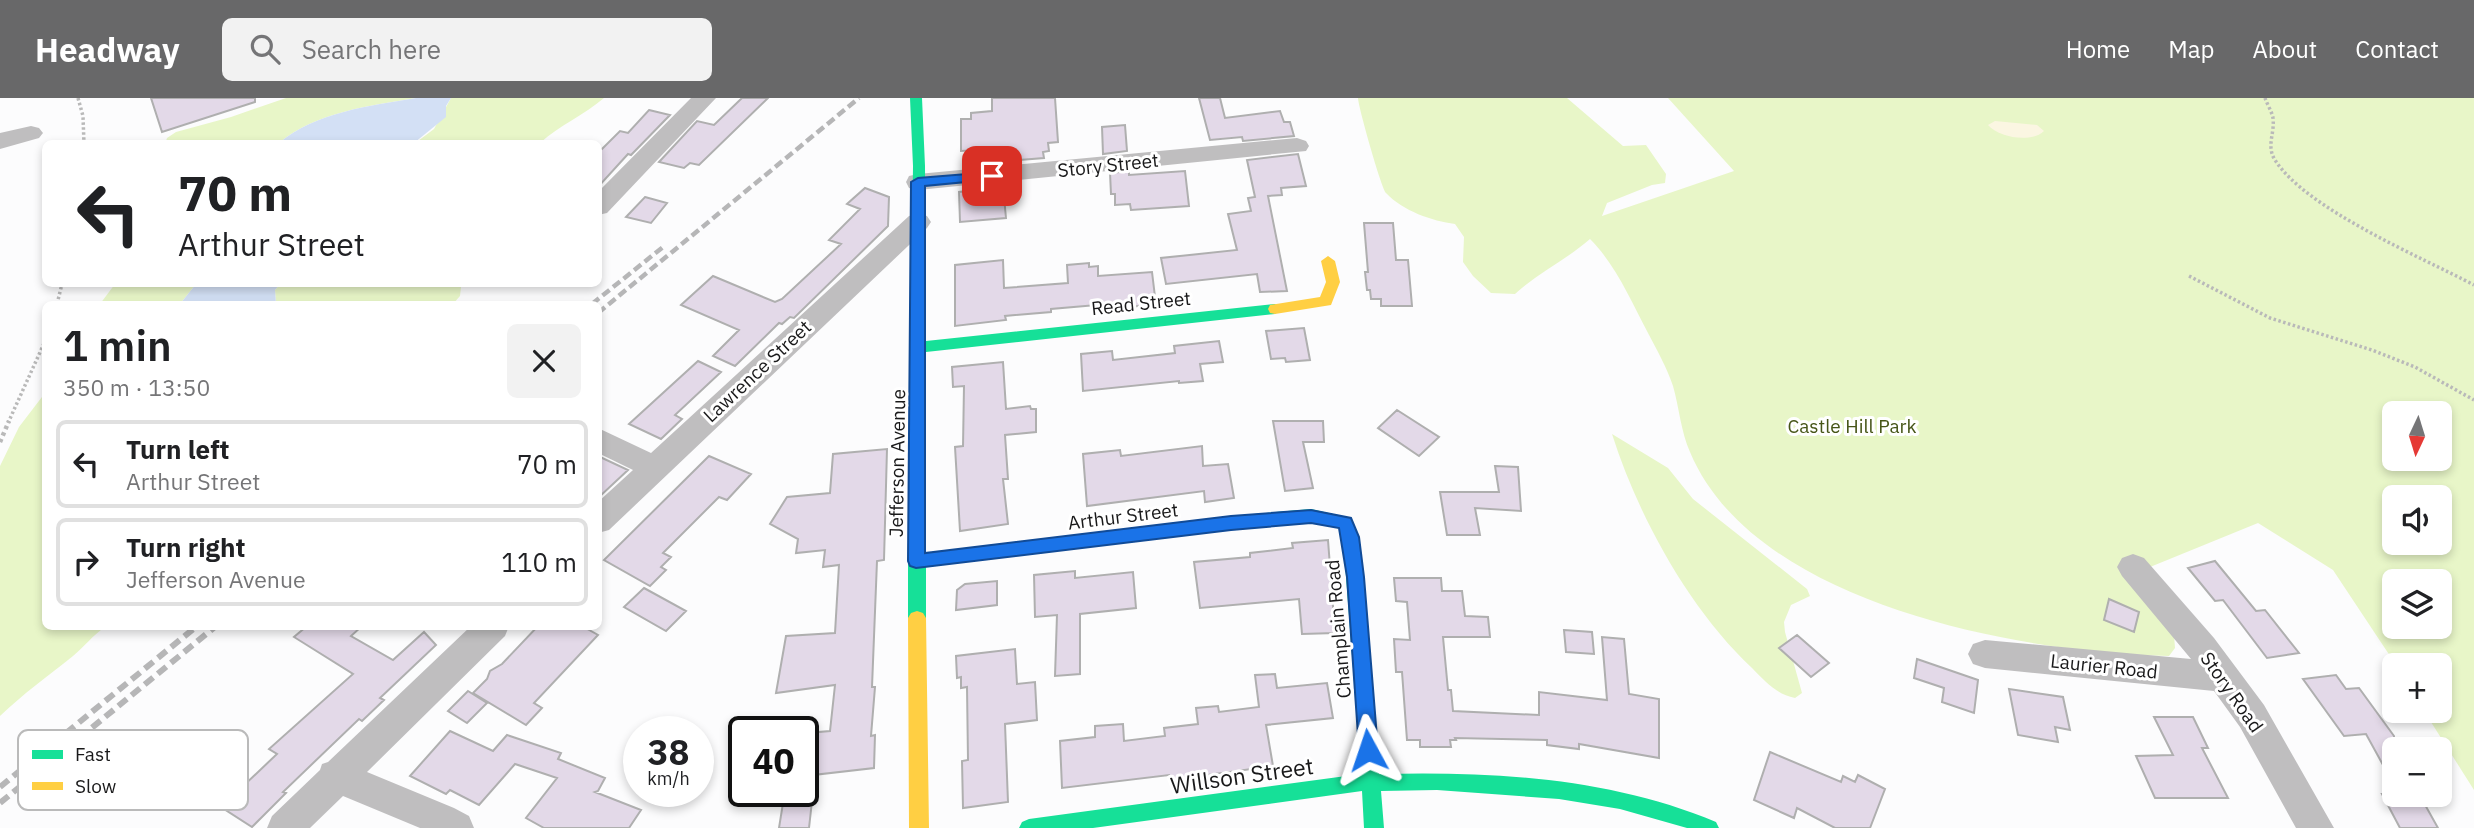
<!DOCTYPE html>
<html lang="en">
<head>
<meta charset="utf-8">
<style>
	:root { --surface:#fff; --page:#f2f2f2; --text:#202124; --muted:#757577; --line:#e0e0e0; --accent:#686869 }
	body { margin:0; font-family:"IBM Plex Sans",sans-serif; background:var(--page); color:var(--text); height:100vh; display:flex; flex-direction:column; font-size:26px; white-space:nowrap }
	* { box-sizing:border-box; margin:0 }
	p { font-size:23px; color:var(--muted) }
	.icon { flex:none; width:38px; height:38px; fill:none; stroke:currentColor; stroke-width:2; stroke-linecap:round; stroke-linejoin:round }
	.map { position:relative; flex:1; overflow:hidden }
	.details { position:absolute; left:42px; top:203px; width:560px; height:329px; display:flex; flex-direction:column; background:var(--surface); border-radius:10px; box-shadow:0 4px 10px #0003 }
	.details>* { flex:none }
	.hud { position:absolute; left:42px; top:42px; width:560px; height:147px; border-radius:10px; box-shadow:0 4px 10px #0003; background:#fff; color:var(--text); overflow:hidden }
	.needle { width:46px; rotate:184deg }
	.tools { position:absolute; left:2382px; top:303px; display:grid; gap:14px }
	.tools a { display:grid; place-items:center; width:70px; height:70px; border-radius:10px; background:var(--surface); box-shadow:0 4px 10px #0003; font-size:35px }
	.speed { position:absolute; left:623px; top:618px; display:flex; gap:14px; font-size:35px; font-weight:700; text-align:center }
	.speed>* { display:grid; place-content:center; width:91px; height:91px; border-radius:50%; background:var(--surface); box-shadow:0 4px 10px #0003; line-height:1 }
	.speed small { font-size:18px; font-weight:400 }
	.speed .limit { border:4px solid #111; border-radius:10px; background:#fff; color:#111 }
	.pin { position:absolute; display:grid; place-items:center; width:60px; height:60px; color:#fff; margin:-30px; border-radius:14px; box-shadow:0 4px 10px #0006 }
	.me { position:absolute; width:77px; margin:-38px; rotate:355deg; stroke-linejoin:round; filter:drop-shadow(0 0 5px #0008) }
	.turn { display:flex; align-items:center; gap:24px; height:147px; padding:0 21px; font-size:32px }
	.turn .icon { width:91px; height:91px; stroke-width:2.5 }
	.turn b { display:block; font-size:49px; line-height:60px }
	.round { display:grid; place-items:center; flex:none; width:74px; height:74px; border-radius:10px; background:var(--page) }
	.summary { display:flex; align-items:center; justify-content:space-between; height:119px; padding:0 21px }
	h1 { font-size:42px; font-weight:600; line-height:52px }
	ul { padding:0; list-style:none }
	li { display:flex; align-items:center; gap:21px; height:88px; margin:0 14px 10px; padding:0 7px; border:4px solid var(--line); border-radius:10px }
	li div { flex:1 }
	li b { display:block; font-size:26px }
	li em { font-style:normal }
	header { display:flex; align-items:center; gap:42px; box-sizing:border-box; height:98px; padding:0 35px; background:var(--accent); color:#fff }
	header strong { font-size:33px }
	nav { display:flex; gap:38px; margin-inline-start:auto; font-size:24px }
	.search { width:490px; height:63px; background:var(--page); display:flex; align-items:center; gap:18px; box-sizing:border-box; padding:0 24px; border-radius:10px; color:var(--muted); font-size:26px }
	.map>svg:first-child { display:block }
	.green { fill:#e8f6c8; fill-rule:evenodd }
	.sand { fill:#fbf6e2 }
	.water { fill:#d3e0f5 }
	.building { fill:#e3d9e8; stroke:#afafaf; stroke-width:2 }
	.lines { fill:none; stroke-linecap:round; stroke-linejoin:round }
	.path-far1 { stroke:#b9b9b9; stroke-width:3.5; stroke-dasharray:2.5 2.5; stroke-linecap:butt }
	.path { stroke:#b9b9b9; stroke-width:4.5; stroke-dasharray:3.5 3.5; stroke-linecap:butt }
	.street { fill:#bfbebf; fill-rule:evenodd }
	.fast { fill:#16e098; fill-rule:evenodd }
	.slow { fill:#ffcf43; fill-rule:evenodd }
	.rail-far1 { stroke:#b6b6b7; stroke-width:4.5; stroke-dasharray:9 4.5; stroke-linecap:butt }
	.rail { stroke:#b6b6b7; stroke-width:6; stroke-dasharray:11 6; stroke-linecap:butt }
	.route { fill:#1a73e8; stroke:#114b97; stroke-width:2 }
	.labels { text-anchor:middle; stroke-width:6; stroke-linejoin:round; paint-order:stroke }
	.street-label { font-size:19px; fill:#19191a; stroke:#fff }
	.park-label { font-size:19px; fill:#465517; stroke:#fff }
	.near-street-label { font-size:23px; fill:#19191a; stroke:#fff }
	.key { fill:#fff; stroke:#bababa; stroke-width:2 }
	.key-label { font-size:19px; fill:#19191a }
</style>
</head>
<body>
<header>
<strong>Headway</strong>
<div class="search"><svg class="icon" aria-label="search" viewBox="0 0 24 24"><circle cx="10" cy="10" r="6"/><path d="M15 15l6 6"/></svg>Search here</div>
<nav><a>Home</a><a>Map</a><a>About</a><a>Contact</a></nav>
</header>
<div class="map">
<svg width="2474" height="730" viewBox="0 0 2474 730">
	<rect width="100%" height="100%" fill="#fcfcfd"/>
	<path class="green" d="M 286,0 L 416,0 C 369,8 316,14 279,45 L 165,46 L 167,40 L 176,34 L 231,19 Z
		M 451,0 L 604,0 C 584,17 560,27 540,45 L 414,46 L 434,31 Z
		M 1358,0 L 1567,0 L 1623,48 L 1646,47 L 1666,76 L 1665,85 L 1652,87 L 1607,105 L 1602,118 L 1734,73 L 1668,0 L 2474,0 L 2474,692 L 2424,613 L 2440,612 L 2440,567 L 2396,567 L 2333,472 L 2258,425 L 2128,478 L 2174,537 L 2175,550 L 2169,558 C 2021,555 1754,507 1690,354 C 1681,334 1679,309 1673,288 C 1667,270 1657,252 1648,235 C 1631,203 1616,167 1590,141 C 1566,162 1538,175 1515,196 L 1491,195 L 1473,178 L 1463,164 L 1464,139 L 1455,126 C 1432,123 1403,113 1386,95 C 1381,89 1358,8 1358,0 ZM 2394,315 L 2440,315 L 2440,360 L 2394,360 ZM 2394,399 L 2440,399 L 2440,444 L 2394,444 ZM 2394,483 L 2440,483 L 2440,528 L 2394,528 Z
		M 115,186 L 196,186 L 180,206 L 100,206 Z
		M 280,186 L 456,186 L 461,189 L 460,198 L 453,206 L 276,206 L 275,192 Z
		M 45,295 L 46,528 L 105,529 C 93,537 84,549 73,558 C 48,578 23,596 0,618 L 0,368 L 19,329 Z
		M 1612,336 L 1668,370 L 1693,401 L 1807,491 L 1810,498 L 1791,507 L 1784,524 L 1785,534 L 1802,595 L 1795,600 C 1776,596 1766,584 1752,570 C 1689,511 1638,418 1612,336 Z"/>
	<path class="sand" d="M 1995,23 L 2037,27 L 2044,33 C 2032,45 1999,40 1988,27 Z"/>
	<path class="water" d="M 416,0 L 451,0 L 446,8 L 446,19 L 414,45 L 279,45 C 316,14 369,8 416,0 Z
		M 196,186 L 280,186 L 275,192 L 276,206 L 180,206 Z"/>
	<path class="building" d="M 151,0 L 255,0 L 255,4 L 162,34 Z
		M 742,0 L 768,0 L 699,67 L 690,65 L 684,70 L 659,64 L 697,23 L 714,27 Z
		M 992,0 L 1055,0 L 1058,44 L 1048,45 L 1049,53 L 1043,54 L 1044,60 L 994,64 L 994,51 L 961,53 L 961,21 L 971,21 L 971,15 L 992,13 Z
		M 1199,0 L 1220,0 L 1225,20 L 1280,13 L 1284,24 L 1290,24 L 1294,38 L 1243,43 L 1242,39 L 1210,42 Z
		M 649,12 L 670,17 L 631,57 L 628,56 L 598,89 L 598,55 L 620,33 L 628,35 Z
		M 1125,27 L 1127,53 L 1103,56 L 1102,29 Z
		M 1298,56 L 1306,88 L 1281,90 L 1282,97 L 1268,98 L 1287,193 L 1260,194 L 1257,176 L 1166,186 L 1161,160 L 1237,152 L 1228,116 L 1251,113 L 1248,100 L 1255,99 L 1247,62 Z
		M 1129,73 L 1129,77 L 1185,73 L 1189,108 L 1131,112 L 1130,106 L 1115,107 L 1115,96 L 1111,96 L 1110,75 Z
		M 1003,89 L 1006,120 L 960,124 L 959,94 Z
		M 865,90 L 889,99 L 888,128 L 794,220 L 790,219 L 782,226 L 779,225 L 735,268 L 713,258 L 739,232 L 681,207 L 713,178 L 775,204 L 782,201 L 841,146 L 829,142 L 860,111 L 847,106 Z
		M 645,99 L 667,105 L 651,125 L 626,119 Z
		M 1364,125 L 1393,125 L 1396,162 L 1408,162 L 1412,208 L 1381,208 L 1381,201 L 1371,201 L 1370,192 L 1367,192 L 1365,174 L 1368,174 Z
		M 1003,162 L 1004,190 L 1068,185 L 1067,167 L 1089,165 L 1089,169 L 1098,168 L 1098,178 L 1152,174 L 1156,207 L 1109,210 L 1108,206 L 1051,211 L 1051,214 L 1005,218 L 1006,222 L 955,228 L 955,167 Z
		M 1304,230 L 1310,262 L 1286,264 L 1285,260 L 1271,261 L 1266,233 Z
		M 1219,243 L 1223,264 L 1200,266 L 1203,283 L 1179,285 L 1179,283 L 1083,293 L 1081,256 L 1112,253 L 1113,262 L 1175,255 L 1174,248 Z
		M 698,263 L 721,274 L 675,317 L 682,321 L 661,341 L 629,326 Z
		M 1003,264 L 1006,311 L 1030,308 L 1031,311 L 1036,311 L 1036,334 L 1005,337 L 1008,381 L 1003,381 L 1008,426 L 960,433 L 955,349 L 963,348 L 964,288 L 953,289 L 952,269 Z
		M 1397,312 L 1439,339 L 1419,358 L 1378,330 Z
		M 1273,323 L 1323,323 L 1324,344 L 1303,344 L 1313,390 L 1285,393 Z
		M 1202,348 L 1203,368 L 1228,366 L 1234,400 L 1205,404 L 1204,393 L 1087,408 L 1083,356 L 1120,352 L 1121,358 Z
		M 887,351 L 884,462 L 877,463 L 872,589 L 875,589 L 871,638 L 875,637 L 874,670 L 804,678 L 807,635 L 830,633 L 835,587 L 776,595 L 786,538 L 835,535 L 839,467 L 823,469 L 825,452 L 796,455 L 798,441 L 770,426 L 787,399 L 830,395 L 833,356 Z
		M 598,358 L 628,372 L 598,400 Z
		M 709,358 L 751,376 L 727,402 L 719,399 L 663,455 L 671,459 L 661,469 L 666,472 L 650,488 L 604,462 Z
		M 1495,368 L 1518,369 L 1521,413 L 1475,410 L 1480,437 L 1447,437 L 1440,394 L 1499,394 Z
		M 1328,442 L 1335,535 L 1302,536 L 1299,501 L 1200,510 L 1194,464 L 1250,459 L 1250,455 L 1293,450 L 1292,445 Z
		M 2215,463 L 2256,513 L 2265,512 L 2299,555 L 2267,560 L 2223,502 L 2215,503 L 2188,470 Z
		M 1075,473 L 1075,480 L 1133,474 L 1136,510 L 1080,516 L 1080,576 L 1055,578 L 1057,517 L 1035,519 L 1034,477 Z
		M 1394,480 L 1441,480 L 1442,493 L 1462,493 L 1465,518 L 1488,519 L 1490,539 L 1443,539 L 1448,592 L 1451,592 L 1453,613 L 1539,617 L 1539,594 L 1607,602 L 1602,539 L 1624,541 L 1629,596 L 1659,601 L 1659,660 L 1579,646 L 1579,651 L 1547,647 L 1547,642 L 1455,640 L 1456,642 L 1450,642 L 1451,649 L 1420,649 L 1420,642 L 1407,642 L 1402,574 L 1396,574 L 1394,541 L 1410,542 L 1407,504 L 1396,503 Z
		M 997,483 L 997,507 L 956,512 L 957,492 L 965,486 Z
		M 644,490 L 686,513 L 666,533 L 624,509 Z
		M 2109,501 L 2139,514 L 2134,534 L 2104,522 Z
		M 307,528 L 362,528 L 351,538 L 393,562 L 424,534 L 436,547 L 380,600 L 384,602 L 362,623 L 359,621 L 283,694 L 286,695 L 252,729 L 221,709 L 277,656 L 269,651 L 353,576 L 294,539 Z
		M 538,528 L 582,528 L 598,537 L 534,605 L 542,610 L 526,627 L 473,595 L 487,581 L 490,573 L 502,566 Z
		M 1564,532 L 1592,534 L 1594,556 L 1566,554 Z
		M 1797,537 L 1829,565 L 1811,579 L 1779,550 Z
		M 1015,551 L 1017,586 L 1035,584 L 1037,622 L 1005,626 L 1008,704 L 963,710 L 962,663 L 968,662 L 967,589 L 961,590 L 961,579 L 957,580 L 956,558 Z
		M 1917,561 L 1978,582 L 1974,615 L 1942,604 L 1944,590 L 1914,580 Z
		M 1275,576 L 1277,590 L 1327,585 L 1333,620 L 1266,627 L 1273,668 L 1170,682 L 1169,677 L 1062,690 L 1060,643 L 1095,639 L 1095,628 L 1123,626 L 1124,643 L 1165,638 L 1164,630 L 1198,626 L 1196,610 L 1218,608 L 1219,614 L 1259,609 L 1255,577 Z
		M 2336,577 L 2346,591 L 2359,590 L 2394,638 L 2394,687 L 2366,636 L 2344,638 L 2303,581 Z
		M 2009,591 L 2063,599 L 2070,632 L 2055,629 L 2058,644 L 2018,637 Z
		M 468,593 L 487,605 L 467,625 L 448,613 Z
		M 2154,619 L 2193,619 L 2208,650 L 2202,650 L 2228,700 L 2155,700 L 2136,658 L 2173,657 Z
		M 450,633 L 493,653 L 507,637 L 561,655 L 558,661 L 605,680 L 598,693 L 595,694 L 641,712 L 629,730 L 544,730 L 526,720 L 557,680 L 515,666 L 479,707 L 450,692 L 446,696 L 410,678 Z
		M 1770,654 L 1841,684 L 1843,678 L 1855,684 L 1858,677 L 1885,691 L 1870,730 L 1835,730 L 1797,710 L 1794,720 L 1754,702 Z
		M 2382,696 L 2419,696 L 2438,730 L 2400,730 Z
		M 812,703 L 809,730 L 779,730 L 783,705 Z"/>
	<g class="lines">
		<path class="path-far1" d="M 78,0 L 83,18 L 84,46
			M 2265,0 C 2267,6 2272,14 2273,20 C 2275,35 2266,48 2275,62 C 2306,111 2421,159 2474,187
			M 2189,178 L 2270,220 L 2372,252 L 2415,269 L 2474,302
			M 57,206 L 62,186
			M 8,325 L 46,241"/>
		<path class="path" d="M 0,344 L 9,323"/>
		<path class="street" d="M 691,0 L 716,0 L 607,115 L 598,117 L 598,94 Z
			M 31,28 L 39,30 L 43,35 L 39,40 L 0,51 L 0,35 Z
			M 1297,40 L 1306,43 L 1309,48 L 1306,53 L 918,92 L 909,90 L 906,84 L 909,78 L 918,76 Z
			M 918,116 L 927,118 L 931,124 L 927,130 L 609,432 L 598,435 L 598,404 L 633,372 L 598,355 L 598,330 L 651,355 L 909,118 Z
			M 2133,456 L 2144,460 L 2214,540 L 2264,607 L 2334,730 L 2296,730 L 2240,629 L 2214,593 L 1985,570 L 1973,566 L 1968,556 L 1973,546 L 1985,542 L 2191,561 L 2122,478 L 2117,469 L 2122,460 Z
			M 471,528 L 509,528 L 505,538 L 367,674 L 454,710 L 469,718 L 474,730 L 420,730 L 343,698 L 310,730 L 267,730 L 272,718 L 320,672 L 322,666 L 328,664 Z"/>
		<path class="fast" d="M 910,0 L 922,0 L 925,68 L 926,243 L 1275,206 L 1282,211 L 1275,216 L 926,254 L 926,455 L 1231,418 L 1311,411 L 1351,420 L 1359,439 L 1364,479 L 1379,676 C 1492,673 1611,680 1716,724 L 1719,730 L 1687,730 L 1620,711 L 1559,701 L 1437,692 L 1381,693 L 1384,730 L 1364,730 L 1362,693 L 1093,730 L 1019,730 L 1022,724 L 1029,721 L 1361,676 L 1343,439 L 1339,430 L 1311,425 L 1231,432 L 926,469 L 926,520 L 923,525 L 917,527 L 911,525 L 908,520 L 908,463 L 913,68 Z"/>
		<path class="slow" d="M 1328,158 L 1335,163 L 1340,184 L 1331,207 L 1275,216 L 1270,215 L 1268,211 L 1270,207 L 1320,199 L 1326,184 L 1321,163 Z
			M 917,513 L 923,515 L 926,520 L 929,730 L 909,730 L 908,520 L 911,515 Z"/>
		<path class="rail-far1" d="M 592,206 L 663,149
			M 598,215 L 859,0"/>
		<path class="rail" d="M 0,689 L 197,528
			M 0,705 L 216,528"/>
	</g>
	<path class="route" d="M 992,74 L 998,78 L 997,81 L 925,88 L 925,455 L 1231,418 L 1311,412 L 1351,420 L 1359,439 L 1364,479 L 1378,652 L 1375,658 L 1368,660 L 1362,658 L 1359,652 L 1347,479 L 1339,430 L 1311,425 L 1231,432 L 916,470 L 910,468 L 908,463 L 911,84 L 918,80 Z"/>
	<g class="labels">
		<g class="street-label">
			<text transform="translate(1108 67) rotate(-6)" y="7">Story Street</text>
			<text transform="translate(1141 205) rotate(-6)" y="7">Read Street</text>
			<text transform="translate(757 273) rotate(-43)" y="7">Lawrence Street</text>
			<text transform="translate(897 365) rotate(-89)" y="7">Jefferson Avenue</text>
			<text transform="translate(1123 418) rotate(-7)" y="7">Arthur Street</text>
			<text transform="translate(1338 531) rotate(-95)" y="7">Champlain Road</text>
			<text transform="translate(2104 568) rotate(6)" y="7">Laurier Road</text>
			<text transform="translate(2232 594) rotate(55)" y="7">Story Road</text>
		</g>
		<g class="park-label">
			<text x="1852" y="335">Castle Hill Park</text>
		</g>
		<g class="near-street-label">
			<text transform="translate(1242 678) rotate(-8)" y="8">Willson Street</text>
		</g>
	</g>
	<rect x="18" y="632" width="230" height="80" rx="10" class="key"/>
	<rect x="32" y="652" width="31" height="9" fill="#16e098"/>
	<rect x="32" y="684" width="31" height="8" fill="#ffcf43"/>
	<g class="key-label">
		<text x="75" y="663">Fast</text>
		<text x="75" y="695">Slow</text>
	</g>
</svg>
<div class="tools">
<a><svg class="needle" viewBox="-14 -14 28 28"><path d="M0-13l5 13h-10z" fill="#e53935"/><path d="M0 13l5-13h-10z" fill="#757577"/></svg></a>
<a><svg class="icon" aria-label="sound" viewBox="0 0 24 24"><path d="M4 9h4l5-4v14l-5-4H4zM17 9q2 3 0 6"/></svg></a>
<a><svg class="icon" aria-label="layers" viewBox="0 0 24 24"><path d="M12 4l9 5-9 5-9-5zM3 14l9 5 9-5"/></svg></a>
<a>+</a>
<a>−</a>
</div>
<div class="speed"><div>38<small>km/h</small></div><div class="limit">40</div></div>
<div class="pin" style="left:992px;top:78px;background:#d93025"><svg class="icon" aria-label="arrive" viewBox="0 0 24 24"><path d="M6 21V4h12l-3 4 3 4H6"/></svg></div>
<svg class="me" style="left:1368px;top:652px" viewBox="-20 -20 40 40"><path d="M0-17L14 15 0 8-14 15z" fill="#1a73e8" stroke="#fff" stroke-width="4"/></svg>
<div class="hud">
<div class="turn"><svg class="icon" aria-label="left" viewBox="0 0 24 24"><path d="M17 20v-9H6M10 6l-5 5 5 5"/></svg><div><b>70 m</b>Arthur Street</div></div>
</div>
<section class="details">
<div class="summary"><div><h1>1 min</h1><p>350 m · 13:50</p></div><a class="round"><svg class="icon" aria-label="close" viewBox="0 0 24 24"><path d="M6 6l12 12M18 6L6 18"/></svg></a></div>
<ul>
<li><svg class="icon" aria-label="left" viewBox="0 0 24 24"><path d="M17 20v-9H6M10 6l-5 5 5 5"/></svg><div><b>Turn left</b><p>Arthur Street</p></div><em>70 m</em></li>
<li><svg class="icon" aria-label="right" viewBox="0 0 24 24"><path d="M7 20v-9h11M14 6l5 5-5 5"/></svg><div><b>Turn right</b><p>Jefferson Avenue</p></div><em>110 m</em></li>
</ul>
</section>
</div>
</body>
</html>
